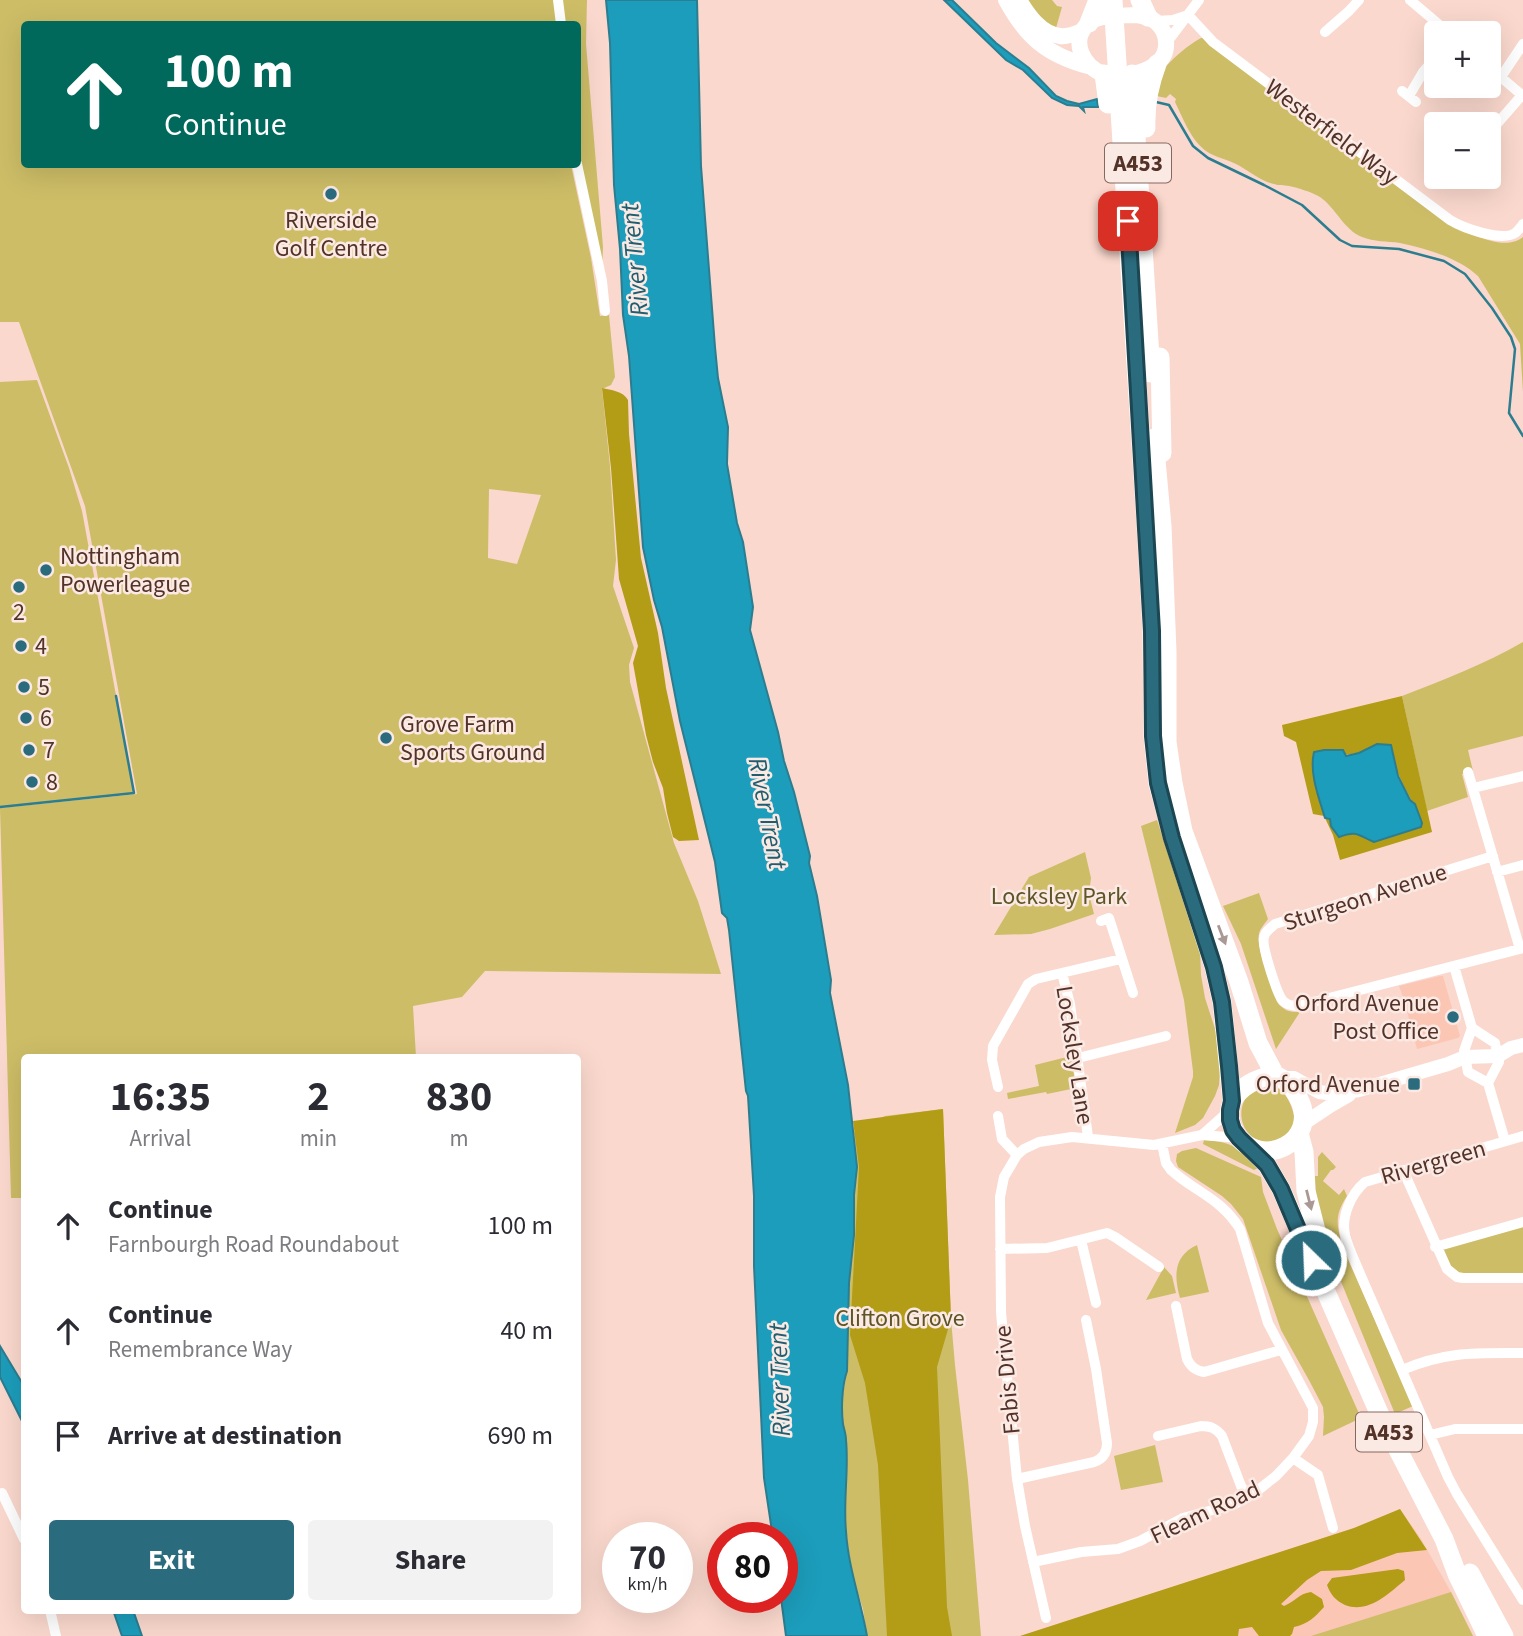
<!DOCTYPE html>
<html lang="en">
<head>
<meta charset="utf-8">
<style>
	:root { --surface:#fff; --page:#f2f2f3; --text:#2b2b33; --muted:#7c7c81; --accent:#2a6c7e }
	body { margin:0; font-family:"Source Sans 3",sans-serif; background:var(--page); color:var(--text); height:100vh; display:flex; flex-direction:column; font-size:26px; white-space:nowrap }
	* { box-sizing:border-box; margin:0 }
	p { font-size:23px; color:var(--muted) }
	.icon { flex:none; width:38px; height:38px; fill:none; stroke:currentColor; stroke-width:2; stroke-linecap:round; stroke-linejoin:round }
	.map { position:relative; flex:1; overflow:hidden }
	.panel { position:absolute; left:21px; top:1054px; width:560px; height:560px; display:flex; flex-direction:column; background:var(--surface); border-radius:7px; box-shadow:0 7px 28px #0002 }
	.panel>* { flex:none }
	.top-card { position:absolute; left:21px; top:21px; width:560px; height:147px; border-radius:7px; box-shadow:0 7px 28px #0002; background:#00695c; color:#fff; overflow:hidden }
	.fabs { position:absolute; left:1424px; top:21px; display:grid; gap:14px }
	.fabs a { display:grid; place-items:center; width:77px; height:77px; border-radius:7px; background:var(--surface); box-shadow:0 7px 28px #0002; font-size:35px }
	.speed { position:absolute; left:602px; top:1522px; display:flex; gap:14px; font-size:35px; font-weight:700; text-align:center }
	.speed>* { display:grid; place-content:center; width:91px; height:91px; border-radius:50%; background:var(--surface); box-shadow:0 7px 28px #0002; line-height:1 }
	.speed small { font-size:18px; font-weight:400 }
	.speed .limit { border:10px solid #d22; background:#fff; color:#111 }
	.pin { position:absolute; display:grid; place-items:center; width:60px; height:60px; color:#fff; margin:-30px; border-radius:14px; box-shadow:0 4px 10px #0006 }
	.me { position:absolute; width:77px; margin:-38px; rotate:336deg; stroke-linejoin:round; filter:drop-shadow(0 0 5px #0008) }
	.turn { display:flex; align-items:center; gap:24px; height:147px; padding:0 28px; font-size:32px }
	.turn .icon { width:91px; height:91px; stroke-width:2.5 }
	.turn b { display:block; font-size:49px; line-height:60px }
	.eta { display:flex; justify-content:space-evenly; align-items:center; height:119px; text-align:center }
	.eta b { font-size:42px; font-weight:700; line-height:49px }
	.button { display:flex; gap:14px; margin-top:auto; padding:14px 28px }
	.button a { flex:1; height:80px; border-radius:7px; background:var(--accent); color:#fff; font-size:28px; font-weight:700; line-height:80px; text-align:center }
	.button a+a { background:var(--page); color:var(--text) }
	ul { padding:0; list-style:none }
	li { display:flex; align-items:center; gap:21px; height:105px; padding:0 28px }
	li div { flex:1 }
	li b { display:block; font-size:26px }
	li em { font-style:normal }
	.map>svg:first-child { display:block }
	.built { fill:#fcc6b4 }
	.green { fill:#cdbd67; fill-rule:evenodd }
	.forest { fill:#b39c16 }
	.water { fill:#1c9dbb; stroke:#2c7d8f; stroke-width:2 }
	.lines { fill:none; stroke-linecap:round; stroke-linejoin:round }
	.stream { stroke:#2c7d8f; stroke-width:2.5 }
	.street { stroke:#fff; stroke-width:10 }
	.secondary { stroke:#fff; stroke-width:14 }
	.primary { stroke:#fff; stroke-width:16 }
	.highway { stroke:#fff; stroke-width:19 }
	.oneway { fill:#a99894 }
	.route-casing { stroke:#1b4652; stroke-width:18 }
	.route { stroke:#2a6c7e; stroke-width:12 }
	.poi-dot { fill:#2a6c7e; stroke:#fbe9e4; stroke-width:2.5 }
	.labels { text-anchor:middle; stroke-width:5; stroke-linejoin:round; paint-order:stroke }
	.shield { fill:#fbe9e4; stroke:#856960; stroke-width:2 }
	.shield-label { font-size:23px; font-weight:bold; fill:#533228 }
	.street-label { font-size:24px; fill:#533228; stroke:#fbe9e4 }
	.poi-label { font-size:24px; fill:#533228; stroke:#fbe9e4; text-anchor:start }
	.park-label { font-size:24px; fill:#5e5526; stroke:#fbe9e4 }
	.water-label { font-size:26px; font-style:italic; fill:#1f5e6e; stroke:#fbe9e4 }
</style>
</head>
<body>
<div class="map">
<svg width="1523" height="1636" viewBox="0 0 1523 1636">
	<rect width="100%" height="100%" fill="#fad8cd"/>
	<path class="built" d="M 1440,976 L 1443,976 L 1460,1036 L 1458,1038 L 1417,1049 L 1404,1000 L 1399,986 Z
		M 1400,1509 L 1421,1539 L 1451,1592 L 1473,1636 L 1020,1636 L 1354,1528 Z"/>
	<path class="green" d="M 0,0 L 554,0 L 557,24 L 24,24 L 24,164 L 571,165 L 591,258 L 600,316 L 609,315 L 615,377 L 611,385 L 602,389 L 610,466 L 616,560 L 613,586 L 634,648 L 629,665 L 630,682 L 674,843 L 698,901 L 721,974 L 485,971 L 462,997 L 413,1006 L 416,1057 L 24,1057 L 24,1198 L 11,1198 L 0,808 L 137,794 L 85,506 L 19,322 L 0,322 ZM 489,489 L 541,495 L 517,564 L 488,558 Z
		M 561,0 L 587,0 L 586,44 L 603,247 L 602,271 L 578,145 L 578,24 L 565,24 Z
		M 1024,0 L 1052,0 L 1057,6 L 1062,7 L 1056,28 L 1048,25 Z
		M 1204,37 L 1475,236 C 1491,241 1509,248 1523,237 L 1523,392 L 1520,344 L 1478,276 C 1457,257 1427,249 1400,243 C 1387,241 1374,242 1362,237 C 1344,230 1336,208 1320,197 C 1312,192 1298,188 1289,186 C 1284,185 1279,186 1274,184 C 1260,181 1248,170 1236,164 C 1228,160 1219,158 1211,154 C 1192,144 1184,120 1175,102 L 1176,99 L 1170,94 L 1166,98 L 1152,95 C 1156,87 1159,77 1164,69 C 1170,60 1194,40 1204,37 Z
		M 37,380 L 69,468 L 82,511 L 134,793 L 0,807 L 0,382 Z
		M 1523,642 L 1523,736 L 1468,750 L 1473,771 L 1462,774 L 1468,797 L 1427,811 L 1402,696 C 1443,680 1485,664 1523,642 Z
		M 1157,820 L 1200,952 L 1201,975 L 1205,998 L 1217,1035 L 1220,1069 L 1219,1085 L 1215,1096 L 1203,1118 L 1195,1125 L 1175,1133 L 1193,1077 L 1193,1071 L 1184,1000 L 1141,826 Z
		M 1085,852 L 1091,878 L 1089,894 L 1094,914 L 1050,929 L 1031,934 L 994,935 L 1029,877 Z
		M 1259,893 L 1268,919 C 1265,924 1260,928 1259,934 C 1256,947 1272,987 1277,1002 C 1284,1011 1289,1012 1300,1012 L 1276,1049 L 1241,944 L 1223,906 Z
		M 1071,1056 L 1076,1088 L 1047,1094 L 1046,1092 L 1008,1099 L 1007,1093 L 1039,1086 L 1035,1065 Z
		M 1272,1085 C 1288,1091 1292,1107 1296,1122 L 1286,1137 C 1279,1139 1271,1143 1264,1142 C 1240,1137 1234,1107 1251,1092 C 1256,1087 1265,1087 1272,1085 Z
		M 943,1109 L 951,1319 L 955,1365 L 968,1480 L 981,1636 L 867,1636 L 863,1609 L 853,1577 L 845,1528 L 847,1443 L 843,1425 L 843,1395 L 847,1371 L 849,1283 L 854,1235 L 854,1195 L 857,1175 L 854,1132 L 885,1116 Z
		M 1204,1140 C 1233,1142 1238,1147 1258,1168 L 1254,1170 L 1203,1144 Z
		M 1196,1148 L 1261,1177 L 1263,1192 L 1277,1229 L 1361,1418 L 1323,1436 L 1324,1417 L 1323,1407 L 1310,1382 L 1281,1330 L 1243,1219 L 1231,1204 L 1222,1196 L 1178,1167 L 1176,1161 L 1177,1154 L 1182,1151 Z
		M 1322,1152 L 1336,1167 L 1333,1170 L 1331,1170 L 1323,1181 L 1339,1195 L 1344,1189 L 1347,1196 C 1334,1216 1337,1224 1342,1246 L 1413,1406 L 1395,1414 L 1331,1257 L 1316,1204 L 1315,1176 L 1318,1176 L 1318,1157 Z
		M 1523,1225 L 1523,1275 L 1464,1275 L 1453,1271 L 1442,1249 Z
		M 1197,1245 L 1209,1292 L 1180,1298 C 1174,1277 1173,1256 1197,1245 Z
		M 1164,1267 L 1172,1276 L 1176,1293 L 1146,1300 Z
		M 1155,1445 L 1163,1482 L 1121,1490 L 1114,1456 Z
		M 1451,1592 L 1473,1636 L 1311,1636 Z"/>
	<path class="forest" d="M 602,388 C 611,390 623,391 628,400 L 629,434 L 641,558 L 658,633 L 666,688 L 699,840 L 679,841 L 673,837 L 667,813 L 663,788 L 653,762 L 646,735 L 633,663 L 638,646 L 619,579 L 611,468 Z
		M 1402,696 L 1432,832 L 1340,860 L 1333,835 L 1325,818 L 1330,819 L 1331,826 L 1339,837 C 1353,831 1355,831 1368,839 L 1422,823 C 1416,807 1407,794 1400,778 C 1395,768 1394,756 1391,746 L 1377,744 L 1359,753 L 1312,759 L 1318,795 L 1324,816 L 1313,814 L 1296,742 L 1284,736 L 1282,725 Z
		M 943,1109 L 951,1319 L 937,1367 L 947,1607 L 952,1636 L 887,1636 L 878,1465 L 865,1383 L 850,1335 L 859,1167 L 853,1121 Z
		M 1400,1509 L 1427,1550 L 1397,1553 L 1351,1570 L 1321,1571 L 1307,1580 L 1281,1604 L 1284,1606 C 1296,1601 1298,1594 1311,1592 L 1322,1599 L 1324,1607 C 1315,1617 1308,1624 1294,1627 L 1292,1634 L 1290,1636 L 1259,1636 L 1252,1627 L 1239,1629 L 1238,1636 L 1020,1636 L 1354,1528 Z
		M 1398,1569 L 1404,1571 L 1405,1580 C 1388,1594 1368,1614 1345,1605 C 1336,1601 1330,1594 1327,1585 L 1332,1578 Z"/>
	<path class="water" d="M 606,0 L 697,0 L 701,166 L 715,347 L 718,378 L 728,427 L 727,464 L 737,523 L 743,542 L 753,607 L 750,630 L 778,732 L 784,761 L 794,792 L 810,856 L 809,863 L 817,896 L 831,980 L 830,993 L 848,1085 L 857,1167 L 854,1195 L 854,1235 L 849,1283 L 847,1371 C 842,1386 841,1408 843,1424 C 844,1429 846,1434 846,1440 C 849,1470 843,1501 846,1531 C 848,1567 861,1601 867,1636 L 786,1636 L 781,1598 L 782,1598 L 782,1538 L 773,1538 L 764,1478 L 754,1266 L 754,1196 L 748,1096 L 746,1091 L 729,930 L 727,918 L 722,913 L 715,862 L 680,721 L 662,627 L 654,600 L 643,547 L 629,356 L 623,315 L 620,249 L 614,185 L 610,43 Z
		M 944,0 L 952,0 L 996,43 L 1029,68 L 1056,96 L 1067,101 L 1079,104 L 1097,99 L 1098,107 L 1083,107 L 1084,111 L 1079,106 L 1067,105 L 1052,98 L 1023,70 L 1006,60 Z
		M 1377,744 L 1391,745 L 1398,776 L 1410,800 L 1415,804 L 1422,823 L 1421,827 L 1374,842 C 1358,835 1357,830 1339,837 L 1331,826 L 1330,819 L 1325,818 C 1319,798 1309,773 1314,752 L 1324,750 L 1343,750 L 1346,756 L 1359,753 Z
		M 0,1346 L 24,1386 L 24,1425 L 0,1377 Z
		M 113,1610 L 133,1610 L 142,1636 L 122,1636 Z"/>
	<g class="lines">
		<path class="stream" d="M 1156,102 L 1169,105 L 1193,146 L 1208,158 L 1264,185 L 1302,205 L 1340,240 L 1352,246 L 1399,249 L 1444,261 L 1465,274 L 1492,308 L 1511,337 L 1515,349 L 1509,413 L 1523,436
			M 0,807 L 134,793 L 116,696"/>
		<path class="street" d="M 558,0 L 561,24
			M 1410,0 L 1449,33
			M 1188,15 L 1213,42 L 1450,220 C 1463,228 1502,242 1515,233 C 1517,232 1522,226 1523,224
			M 1156,21 L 1173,20 L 1188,15
			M 1325,32 L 1349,11 L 1359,0
			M 1167,41 L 1171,37 L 1199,0
			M 1489,67 L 1523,96
			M 1501,77 L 1523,44
			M 1402,91 L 1416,102
			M 1409,96 L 1423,72 L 1437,56
			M 1489,133 L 1522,95
			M 577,164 L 602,281 L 605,311
			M 1468,772 L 1520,949
			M 1473,788 L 1523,776
			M 1493,856 L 1275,924 C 1271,928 1265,931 1264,937 C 1261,945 1277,994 1283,1001 C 1287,1005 1292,1006 1298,1006 L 1523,948
			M 1497,872 L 1523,865
			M 1101,921 L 1109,918 L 1133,993
			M 1454,966 L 1472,1028 L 1464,1051 L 1468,1072 L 1488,1083
			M 1062,973 L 1070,1004 L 1088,1137
			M 1472,1028 L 1495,1043 L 1499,1062 L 1488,1083 L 1505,1141
			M 1078,1058 L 1166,1036
			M 998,1087 L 992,1060 L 993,1046 L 1028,984 L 1036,979 L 1121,959
			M 998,1116 L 1002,1139 L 1017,1155
			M 1202,1135 L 1229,1111
			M 1523,1136 L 1365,1182 C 1351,1194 1341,1216 1345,1235 C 1347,1244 1352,1254 1355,1262 L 1448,1477 L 1457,1494 L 1523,1600
			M 1403,1170 L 1447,1269 L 1457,1277 L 1463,1278 L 1523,1278
			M 1081,1240 L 1096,1303
			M 1435,1247 L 1523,1222
			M 1000,1249 L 1047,1248 L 1107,1233 L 1115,1237 L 1159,1267
			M 1176,1306 L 1187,1359 C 1191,1367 1195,1370 1204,1372 L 1281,1350
			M 1402,1370 C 1446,1351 1477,1353 1523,1353
			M 1430,1435 L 1455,1429 L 1523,1429
			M 1158,1436 L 1201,1426 C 1210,1426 1216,1428 1222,1436 L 1241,1486 L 1248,1497
			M 1293,1458 L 1318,1475 L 1333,1528
			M 1017,1479 L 1094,1462 C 1103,1459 1107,1452 1107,1443 L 1096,1369 L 1086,1320
			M 2,1493 L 24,1539
			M 1033,1562 L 1081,1552 L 1118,1549 L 1140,1541 L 1183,1518 L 1235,1504 L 1257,1491 L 1276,1476 L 1293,1458 L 1309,1436 L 1313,1422 L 1313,1408 L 1268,1323 L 1240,1229 C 1221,1198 1195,1192 1171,1170 L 1166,1163 L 1162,1144
			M 50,1610 L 56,1636
			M 1046,1618 L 1025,1526 L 1017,1479 L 1003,1335 L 1001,1312 L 1000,1197 L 1004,1177 L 1017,1155 L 1024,1149 L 1039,1142 L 1072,1137 L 1154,1145 L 1202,1135 L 1239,1138"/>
		<path class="secondary" d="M 1283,1078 L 1294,1078 L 1319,1092 L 1335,1094 L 1359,1090 L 1448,1064 L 1465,1057 L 1498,1056 L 1511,1048 L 1523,1045
			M 1303,1124 L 1330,1106 L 1349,1095"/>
		<path class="primary" d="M 1006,0 C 1026,37 1047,55 1088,66
			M 1019,0 C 1028,15 1041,34 1060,36 C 1067,37 1075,34 1082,31
			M 1136,15 C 1143,16 1151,17 1156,22 C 1169,33 1170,54 1156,64 C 1143,74 1120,78 1104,74 C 1083,68 1069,39 1089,23 C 1100,14 1122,16 1136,15 Z"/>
		<path class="highway" d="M 1113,0 L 1146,523 L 1152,631 L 1153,736 L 1158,784 L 1173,838 L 1214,967 L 1222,1002 L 1232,1101
			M 1140,0 L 1148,17
			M 1089,23 L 1098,0
			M 1104,74 L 1108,104
			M 1132,74 L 1151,373
			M 1146,128 C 1145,105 1149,85 1157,64
			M 1160,357 L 1162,453
			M 1154,438 L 1162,526 L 1167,652 L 1167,742 L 1173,783 L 1183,831 L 1239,982 L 1258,1043 L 1275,1075
			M 1275,1075 C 1285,1079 1293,1087 1298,1097 C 1322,1142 1260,1171 1236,1134 C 1216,1102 1246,1079 1275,1075 Z
			M 1299,1133 L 1304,1152 L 1306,1191 L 1327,1274
			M 1247,1145 L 1267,1165 L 1281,1189 L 1379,1413 L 1444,1539 L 1457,1574 L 1487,1636
			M 1470,1573 L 1504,1636"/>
	</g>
	<defs><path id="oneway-solid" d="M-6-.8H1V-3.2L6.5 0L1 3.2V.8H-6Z" transform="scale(1.75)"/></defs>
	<g class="oneway">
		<use href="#oneway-solid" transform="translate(1222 935) rotate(69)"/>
		<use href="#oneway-solid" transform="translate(1309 1200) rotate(76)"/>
	</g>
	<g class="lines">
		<g class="route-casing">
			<path id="route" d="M 1128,221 L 1152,631 L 1153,736 L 1158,783 L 1172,838 L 1214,967 L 1222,1002 L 1229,1066 L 1232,1101 L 1230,1110 L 1230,1120 L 1233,1130 L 1239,1138 L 1267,1165 L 1281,1189 L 1311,1260"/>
		</g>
		<use href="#route" class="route"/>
	</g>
	<g class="poi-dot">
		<circle cx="331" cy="194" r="7"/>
		<circle cx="46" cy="570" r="7"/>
		<circle cx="19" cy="587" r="7"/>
		<circle cx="21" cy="646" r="7"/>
		<circle cx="24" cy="687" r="7"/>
		<circle cx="26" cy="718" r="7"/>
		<circle cx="386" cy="738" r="7"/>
		<circle cx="29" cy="750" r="7"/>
		<circle cx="32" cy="782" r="7"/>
		<circle cx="1453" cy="1017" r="7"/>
		<rect x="1407" y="1077" width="14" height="14" rx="3.5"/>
	</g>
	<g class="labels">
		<g class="shield">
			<rect x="1105" y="143.5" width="66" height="39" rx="5"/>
			<rect x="1356" y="1412.5" width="66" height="39" rx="5"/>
		</g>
		<g class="shield-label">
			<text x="1138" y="171">A453</text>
			<text x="1389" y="1440">A453</text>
		</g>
		<g class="street-label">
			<text transform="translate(1332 132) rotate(37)" y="8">Westerfield Way</text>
			<text transform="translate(1365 897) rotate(-18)" y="8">Sturgeon Avenue</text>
			<text transform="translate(1075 1055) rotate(81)" y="8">Locksley Lane</text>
			<text transform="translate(1433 1162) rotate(-16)" y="8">Rivergreen</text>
			<text transform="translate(1007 1380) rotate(-95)" y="8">Fabis Drive</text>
			<text transform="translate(1205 1512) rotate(-25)" y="8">Fleam Road</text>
		</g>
		<g class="poi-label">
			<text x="331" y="228" text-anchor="middle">Riverside<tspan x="331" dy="28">Golf Centre</tspan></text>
			<text x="60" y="564">Nottingham<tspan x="60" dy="28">Powerleague</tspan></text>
			<text x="19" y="620" text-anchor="middle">2</text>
			<text x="35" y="654">4</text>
			<text x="38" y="695">5</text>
			<text x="40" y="726">6</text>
			<text x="400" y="732">Grove Farm<tspan x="400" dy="28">Sports Ground</tspan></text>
			<text x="43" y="758">7</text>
			<text x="46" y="790">8</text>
			<text x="1439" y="1011" text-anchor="end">Orford Avenue<tspan x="1439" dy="28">Post Office</tspan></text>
			<text x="1400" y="1092" text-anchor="end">Orford Avenue</text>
		</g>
		<g class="park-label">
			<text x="1059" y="904">Locksley Park</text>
			<text x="900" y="1326">Clifton Grove</text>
		</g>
		<g class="water-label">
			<text transform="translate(634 260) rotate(-95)" y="9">River Trent</text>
			<text transform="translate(768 813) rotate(79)" y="9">River Trent</text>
			<text transform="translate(779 1380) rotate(-92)" y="9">River Trent</text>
		</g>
	</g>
</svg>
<div class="fabs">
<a>+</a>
<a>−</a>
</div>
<div class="speed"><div>70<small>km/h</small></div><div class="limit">80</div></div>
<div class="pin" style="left:1128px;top:221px;background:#d93025"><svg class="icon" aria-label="arrive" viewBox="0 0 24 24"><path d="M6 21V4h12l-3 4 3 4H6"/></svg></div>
<svg class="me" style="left:1311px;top:1260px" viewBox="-20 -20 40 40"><circle r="17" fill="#2a6c7e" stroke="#fff" stroke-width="3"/><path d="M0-11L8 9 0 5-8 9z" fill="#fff"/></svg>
<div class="top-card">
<div class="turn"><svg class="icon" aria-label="ahead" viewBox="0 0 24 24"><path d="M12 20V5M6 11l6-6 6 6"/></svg><div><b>100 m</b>Continue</div></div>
</div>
<section class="panel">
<div class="eta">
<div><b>16:35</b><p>Arrival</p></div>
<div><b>2</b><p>min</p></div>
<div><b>830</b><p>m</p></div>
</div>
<ul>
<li><svg class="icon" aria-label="ahead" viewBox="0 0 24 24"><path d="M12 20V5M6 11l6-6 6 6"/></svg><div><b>Continue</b><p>Farnbourgh Road Roundabout</p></div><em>100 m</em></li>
<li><svg class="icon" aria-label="ahead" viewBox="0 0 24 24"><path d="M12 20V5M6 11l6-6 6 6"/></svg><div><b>Continue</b><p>Remembrance Way</p></div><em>40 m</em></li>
<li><svg class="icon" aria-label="arrive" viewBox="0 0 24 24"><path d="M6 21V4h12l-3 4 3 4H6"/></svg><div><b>Arrive at destination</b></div><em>690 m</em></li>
</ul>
<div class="button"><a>Exit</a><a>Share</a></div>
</section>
</div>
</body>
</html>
